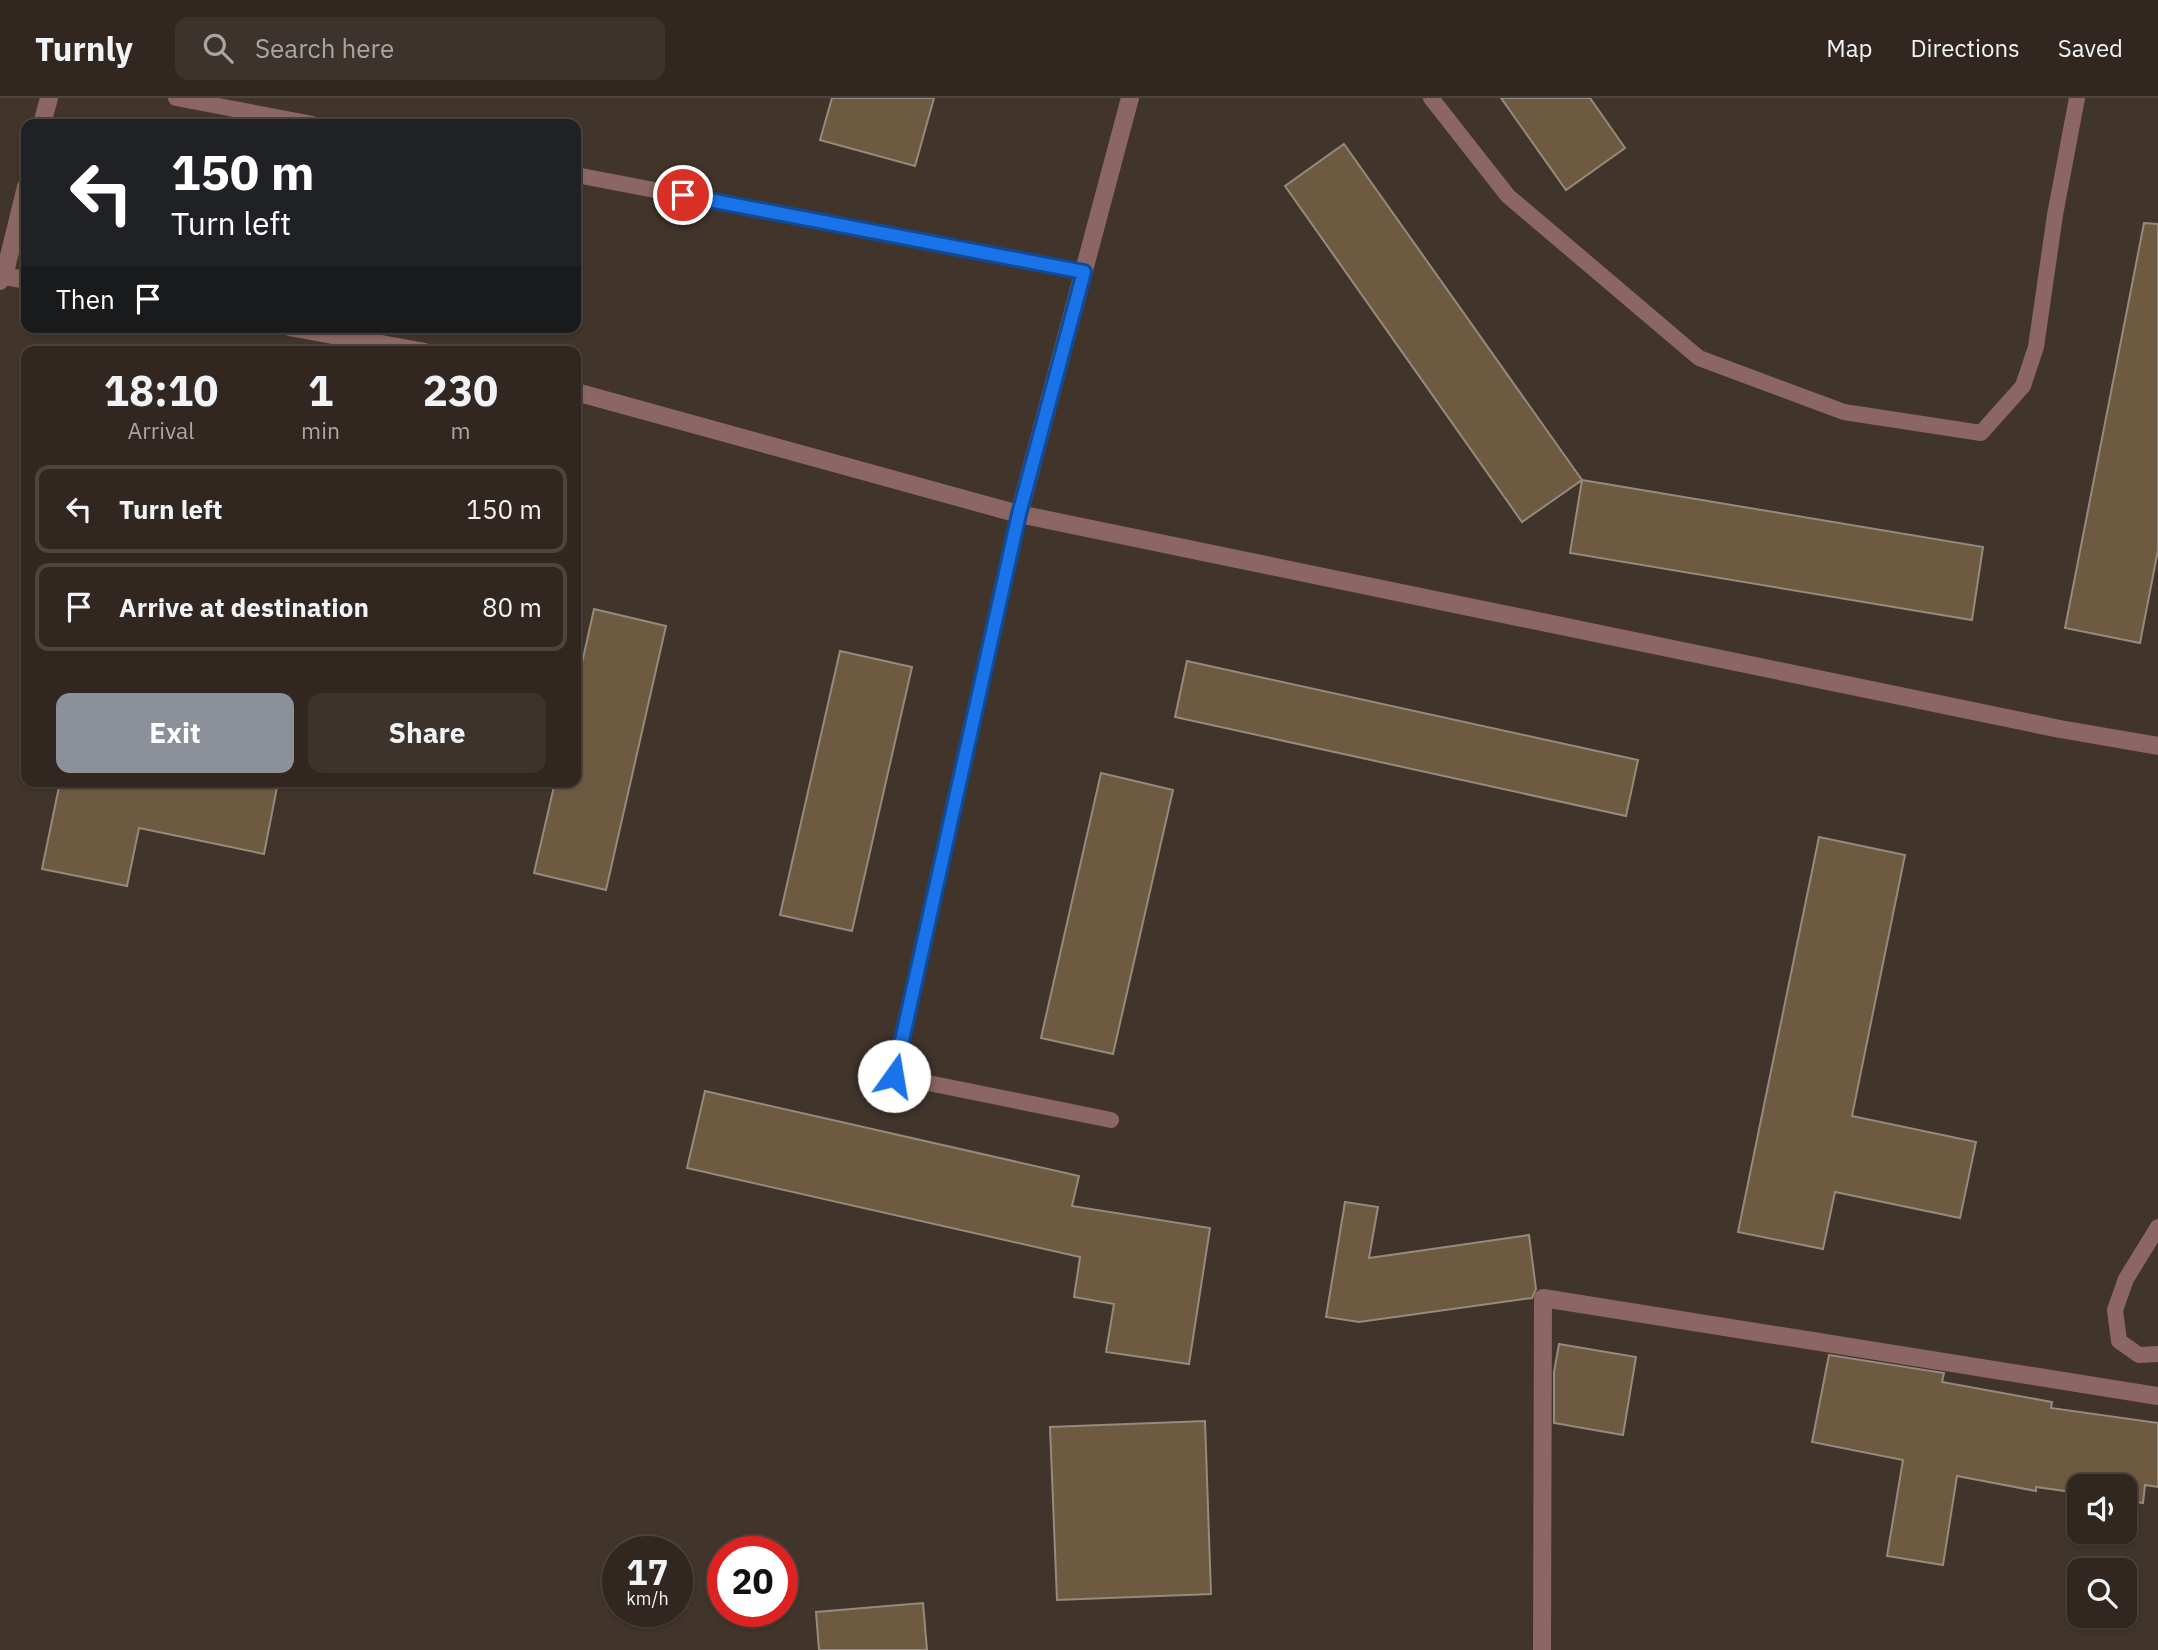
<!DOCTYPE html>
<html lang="en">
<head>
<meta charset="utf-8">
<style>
	:root { --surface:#312720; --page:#3d332d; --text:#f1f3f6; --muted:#a8a5a5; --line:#4c443e; --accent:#8c9099 }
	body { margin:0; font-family:"IBM Plex Sans",sans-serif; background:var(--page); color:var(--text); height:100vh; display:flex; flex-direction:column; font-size:26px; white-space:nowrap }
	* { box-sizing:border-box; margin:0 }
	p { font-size:23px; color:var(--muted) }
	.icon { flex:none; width:38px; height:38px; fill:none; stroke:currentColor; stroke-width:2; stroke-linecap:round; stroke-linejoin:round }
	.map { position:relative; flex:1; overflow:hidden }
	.panel { position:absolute; left:21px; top:248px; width:560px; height:441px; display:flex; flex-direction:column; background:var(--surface); border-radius:14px; box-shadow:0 2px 5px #0004,0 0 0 2px var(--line) }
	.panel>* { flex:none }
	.hud { position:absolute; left:21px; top:21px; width:560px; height:214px; border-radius:14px; box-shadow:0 2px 5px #0004,0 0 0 2px var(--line); background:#202124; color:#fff; overflow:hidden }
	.tools { position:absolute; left:2067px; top:1376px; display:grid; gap:14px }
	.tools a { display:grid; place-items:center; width:70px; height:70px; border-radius:14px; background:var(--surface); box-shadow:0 2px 5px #0004,0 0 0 2px var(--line); font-size:35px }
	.speed { position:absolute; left:602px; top:1438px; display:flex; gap:14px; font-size:35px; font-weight:700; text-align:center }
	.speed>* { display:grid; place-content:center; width:91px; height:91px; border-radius:50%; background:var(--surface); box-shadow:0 2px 5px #0004,0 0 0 2px var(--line); line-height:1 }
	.speed small { font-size:18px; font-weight:400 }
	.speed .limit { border:10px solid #d22; background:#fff; color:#111 }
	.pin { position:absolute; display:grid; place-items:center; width:60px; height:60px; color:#fff; margin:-30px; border:4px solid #fff; border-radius:50%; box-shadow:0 2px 7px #0007 }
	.me { position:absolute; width:77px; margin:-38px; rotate:13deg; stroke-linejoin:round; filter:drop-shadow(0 0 5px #0008) }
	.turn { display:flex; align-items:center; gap:24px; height:147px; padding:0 35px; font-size:32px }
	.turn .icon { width:91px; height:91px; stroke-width:2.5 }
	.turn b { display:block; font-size:49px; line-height:60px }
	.then { display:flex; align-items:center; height:66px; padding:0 35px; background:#0003; gap:14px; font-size:26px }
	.eta { display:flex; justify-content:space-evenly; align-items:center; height:119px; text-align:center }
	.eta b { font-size:42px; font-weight:700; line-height:49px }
	.action { display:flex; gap:14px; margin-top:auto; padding:14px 35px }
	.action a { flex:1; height:80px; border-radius:14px; background:var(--accent); color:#fff; font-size:28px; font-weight:700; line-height:80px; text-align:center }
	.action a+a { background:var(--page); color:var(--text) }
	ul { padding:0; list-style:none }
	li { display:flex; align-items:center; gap:21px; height:88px; margin:0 14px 10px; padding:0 21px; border:4px solid var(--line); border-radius:14px }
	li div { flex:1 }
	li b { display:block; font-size:26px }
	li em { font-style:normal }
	header { display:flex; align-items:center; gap:42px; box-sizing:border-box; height:98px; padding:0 35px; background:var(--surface); border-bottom:2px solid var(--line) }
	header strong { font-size:33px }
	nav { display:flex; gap:38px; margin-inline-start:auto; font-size:24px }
	.search { width:490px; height:63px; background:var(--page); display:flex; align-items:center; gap:18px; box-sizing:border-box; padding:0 24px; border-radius:14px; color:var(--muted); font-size:26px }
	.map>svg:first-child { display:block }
	.building { fill:#6e5a40; stroke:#958b7c; stroke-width:2 }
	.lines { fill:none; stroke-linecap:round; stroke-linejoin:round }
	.lane { stroke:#8b6663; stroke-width:16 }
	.street { stroke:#8b6663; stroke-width:18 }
	.route-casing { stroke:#114b97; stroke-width:18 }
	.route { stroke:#1a73e8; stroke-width:12 }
</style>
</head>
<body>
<header>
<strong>Turnly</strong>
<div class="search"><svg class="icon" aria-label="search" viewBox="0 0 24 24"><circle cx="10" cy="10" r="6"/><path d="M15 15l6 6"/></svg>Search here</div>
<nav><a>Map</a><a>Directions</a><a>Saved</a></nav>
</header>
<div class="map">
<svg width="2158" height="1552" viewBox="0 0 2158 1552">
	<rect width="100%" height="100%" fill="#41342b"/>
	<path class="building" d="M 832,0 L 934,0 L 915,68 L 820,42 Z
		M 1501,0 L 1590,0 L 1625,50 L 1566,92 Z
		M 1344,46 L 1582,382 L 1522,424 L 1285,88 Z
		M 2144,125 L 2158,126 L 2158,452 L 2140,545 L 2065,530 Z
		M 1582,382 L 1983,449 L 1972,522 L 1570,455 Z
		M 594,511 L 666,528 L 606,792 L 534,775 L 555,684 L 576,684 L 576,592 Z
		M 840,553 L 912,569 L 852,833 L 780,817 Z
		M 1187,563 L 1638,662 L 1626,718 L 1175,619 Z
		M 1101,675 L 1173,692 L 1113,956 L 1041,940 Z
		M 60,684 L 278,684 L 264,756 L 139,730 L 127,788 L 42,771 Z
		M 1819,739 L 1905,757 L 1852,1018 L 1976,1044 L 1960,1120 L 1835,1094 L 1823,1151 L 1738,1134 Z
		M 705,993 L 1079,1078 L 1072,1108 L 1210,1130 L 1189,1266 L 1106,1254 L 1114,1206 L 1074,1199 L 1080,1159 L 687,1070 Z
		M 1345,1104 L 1378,1109 L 1369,1160 L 1529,1137 L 1536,1191 L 1532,1200 L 1359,1224 L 1326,1219 Z
		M 1559,1246 L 1636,1259 L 1623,1337 L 1554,1325 L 1554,1274 Z
		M 1829,1257 L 1944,1275 L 1942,1284 L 2052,1304 L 2051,1310 L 2158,1325 L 2158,1389 L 2145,1387 L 2143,1405 L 2124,1402 L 2124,1388 L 2079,1388 L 2079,1395 L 2036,1389 L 2036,1393 L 1957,1378 L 1943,1467 L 1887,1458 L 1903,1362 L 1812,1344 Z
		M 1205,1323 L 1211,1496 L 1057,1502 L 1050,1329 Z
		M 923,1505 L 927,1552 L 819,1552 L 816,1514 Z"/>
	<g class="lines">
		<path class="lane" d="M 176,0 L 313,26
			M 1431,0 L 1508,98 L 1699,260 L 1844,314 L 1981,335 L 2023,288 L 2036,249 L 2055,117 L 2077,0
			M 576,77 L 1084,174
			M 1019,416 L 894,978 L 1111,1022
			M 2158,1129 L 2126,1181 L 2115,1212 L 2119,1243 L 2139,1257 L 2158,1256"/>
		<path class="street" d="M 42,26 L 49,0
			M 4,178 L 26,89
			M 0,183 L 4,178 L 26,182
			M 289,229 L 425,254
			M 576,294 L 1019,416 L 2060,631 L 2158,648
			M 1019,416 L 1130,0
			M 1542,1552 L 1543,1200 L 2158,1298"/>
	</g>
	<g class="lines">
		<g class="route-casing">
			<path id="route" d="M 683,97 L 1084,174 L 1019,416 L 894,978"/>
		</g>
		<use href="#route" class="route"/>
	</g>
</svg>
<div class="tools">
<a><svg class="icon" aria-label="sound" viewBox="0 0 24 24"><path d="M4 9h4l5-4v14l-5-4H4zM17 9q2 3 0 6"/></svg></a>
<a><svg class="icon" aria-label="search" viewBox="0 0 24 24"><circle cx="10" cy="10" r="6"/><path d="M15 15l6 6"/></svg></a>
</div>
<div class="speed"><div>17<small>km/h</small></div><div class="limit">20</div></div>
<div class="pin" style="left:683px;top:97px;background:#d93025"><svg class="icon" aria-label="arrive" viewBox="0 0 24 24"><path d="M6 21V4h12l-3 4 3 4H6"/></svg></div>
<svg class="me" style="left:894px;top:978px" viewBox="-20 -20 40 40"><circle r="19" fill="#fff"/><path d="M0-13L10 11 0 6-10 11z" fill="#1a73e8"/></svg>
<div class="hud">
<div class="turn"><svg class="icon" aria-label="left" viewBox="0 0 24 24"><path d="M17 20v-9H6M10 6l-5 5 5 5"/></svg><div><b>150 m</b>Turn left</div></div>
<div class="then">Then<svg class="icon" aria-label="arrive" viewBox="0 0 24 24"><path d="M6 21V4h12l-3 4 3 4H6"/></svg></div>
</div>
<section class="panel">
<div class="eta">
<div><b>18:10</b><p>Arrival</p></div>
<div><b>1</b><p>min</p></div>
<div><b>230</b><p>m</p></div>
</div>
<ul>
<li><svg class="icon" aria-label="left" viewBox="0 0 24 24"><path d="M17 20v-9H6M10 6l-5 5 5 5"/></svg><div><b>Turn left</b></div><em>150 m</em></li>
<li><svg class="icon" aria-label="arrive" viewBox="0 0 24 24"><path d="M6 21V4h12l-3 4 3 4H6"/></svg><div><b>Arrive at destination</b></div><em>80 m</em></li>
</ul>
<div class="action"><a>Exit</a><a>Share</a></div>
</section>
</div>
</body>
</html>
